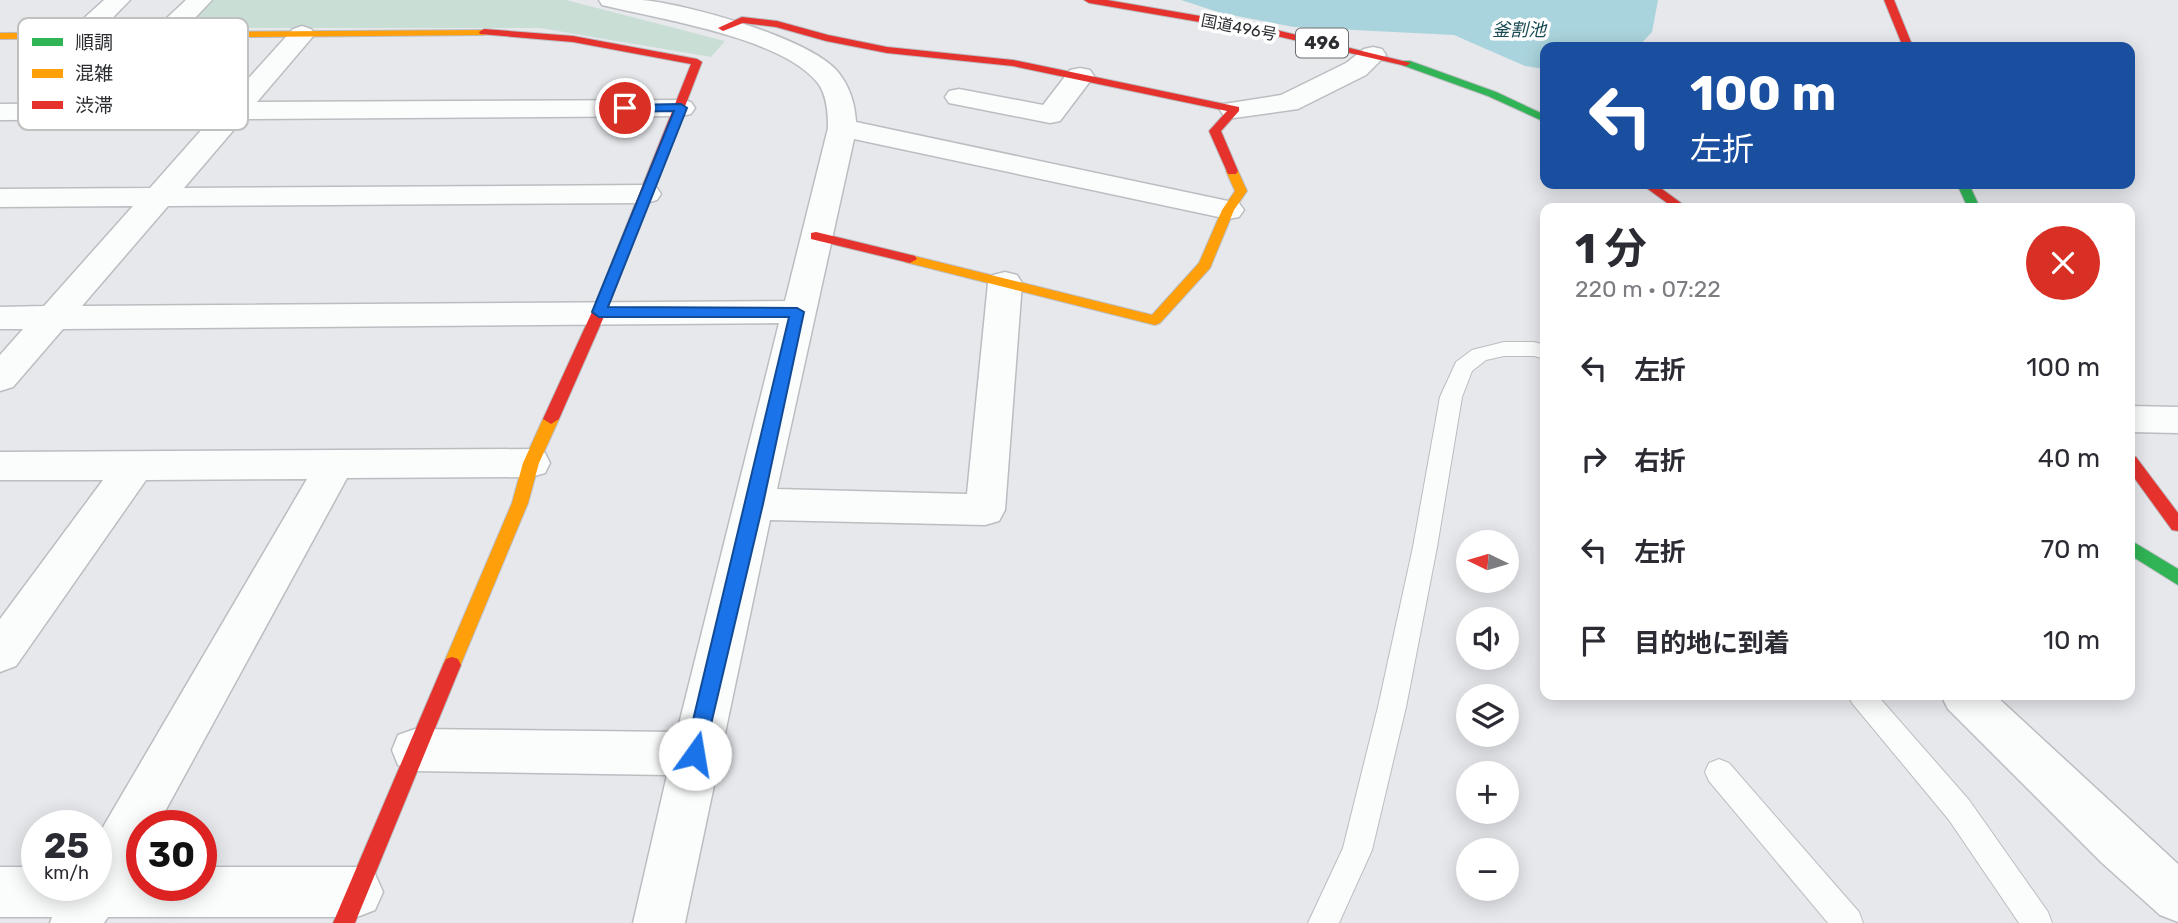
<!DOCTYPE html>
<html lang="ja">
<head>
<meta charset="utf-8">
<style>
	:root { --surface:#fff; --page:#f7f7f7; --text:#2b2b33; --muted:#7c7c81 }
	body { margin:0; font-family:Rubik,"Noto Sans JP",sans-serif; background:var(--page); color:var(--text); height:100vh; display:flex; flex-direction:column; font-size:26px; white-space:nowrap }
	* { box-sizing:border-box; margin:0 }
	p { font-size:23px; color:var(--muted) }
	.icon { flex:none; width:38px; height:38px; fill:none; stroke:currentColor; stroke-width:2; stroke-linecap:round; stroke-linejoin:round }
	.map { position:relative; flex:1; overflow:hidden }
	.sheet { position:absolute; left:1540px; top:203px; width:595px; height:497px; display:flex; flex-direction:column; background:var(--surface); border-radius:14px; box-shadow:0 4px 18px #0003 }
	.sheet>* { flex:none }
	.guide { position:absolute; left:1540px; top:42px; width:595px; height:147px; border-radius:14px; box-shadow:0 4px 18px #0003; background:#1a4fa0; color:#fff; overflow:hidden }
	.needle { width:46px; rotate:275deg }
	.tools { position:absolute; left:1456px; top:530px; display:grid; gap:14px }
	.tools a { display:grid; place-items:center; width:63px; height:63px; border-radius:50%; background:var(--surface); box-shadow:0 4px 18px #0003; font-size:35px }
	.speed { position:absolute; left:21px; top:810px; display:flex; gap:14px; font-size:35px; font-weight:700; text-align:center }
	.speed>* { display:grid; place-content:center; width:91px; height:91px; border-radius:50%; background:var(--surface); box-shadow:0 4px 18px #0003; line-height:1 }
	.speed small { font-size:18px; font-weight:400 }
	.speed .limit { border:10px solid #d22; background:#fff; color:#111 }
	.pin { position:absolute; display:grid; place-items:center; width:60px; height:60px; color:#fff; margin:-30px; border:4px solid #fff; border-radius:50%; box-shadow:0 2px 7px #0007 }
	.me { position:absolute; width:77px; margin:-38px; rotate:13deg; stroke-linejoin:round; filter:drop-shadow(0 0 5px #0008) }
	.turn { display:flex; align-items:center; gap:24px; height:147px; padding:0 35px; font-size:32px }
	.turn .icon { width:91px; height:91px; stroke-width:2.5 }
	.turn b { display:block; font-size:49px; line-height:60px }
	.round { display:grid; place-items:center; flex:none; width:74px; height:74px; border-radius:37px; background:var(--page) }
	.head { display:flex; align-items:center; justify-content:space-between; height:119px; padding:0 35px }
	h1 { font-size:42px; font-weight:700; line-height:52px }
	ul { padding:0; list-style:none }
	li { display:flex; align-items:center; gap:21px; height:91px; padding:0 35px }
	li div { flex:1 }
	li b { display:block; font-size:26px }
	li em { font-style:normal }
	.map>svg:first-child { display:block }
	.green { fill:#c9dfd6 }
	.water { fill:#aad4dd }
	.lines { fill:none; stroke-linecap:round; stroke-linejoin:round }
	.lane-casing { stroke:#bbbdc1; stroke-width:2 }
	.street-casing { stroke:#bbbdc1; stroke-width:3 }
	.fast-casing { stroke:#bbbdc1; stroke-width:2 }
	.slow-casing { stroke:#bbbdc1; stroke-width:2 }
	.jam-casing { stroke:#bbbdc1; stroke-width:2 }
	.lane { fill:#fbfcfc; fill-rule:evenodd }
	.street { fill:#fbfcfc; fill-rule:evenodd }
	.fast { fill:#30b455; fill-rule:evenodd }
	.slow { fill:#ff9f0a; fill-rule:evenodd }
	.jam { fill:#e5322d; fill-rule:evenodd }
	.route { fill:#1a73e8; stroke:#114b97; stroke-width:2 }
	.labels { text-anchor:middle; stroke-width:7; stroke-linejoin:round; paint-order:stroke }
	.far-street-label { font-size:16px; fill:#2c2e31; stroke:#fff }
	.far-water-label { font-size:18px; font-style:italic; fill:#174a53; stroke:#fff }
	.shield { fill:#fff; stroke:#6b6d6f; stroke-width:2 }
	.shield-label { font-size:18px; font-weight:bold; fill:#2c2e31 }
	.key { fill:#fff; stroke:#c0c0c1; stroke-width:2 }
	.key-label { font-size:19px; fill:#2c2e31 }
</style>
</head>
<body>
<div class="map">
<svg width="2178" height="923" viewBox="0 0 2178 923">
	<rect width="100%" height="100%" fill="#e6e8ec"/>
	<path class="green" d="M 192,0 L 566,0 L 725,41 L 711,57 L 540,28 L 169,28 Z"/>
	<path class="water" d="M 1181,0 L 1658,0 L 1652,32 L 1638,47 L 1545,47 L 1545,69 L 1525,66 L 1454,35 L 1294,27 L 1221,13 Z"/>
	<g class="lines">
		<g class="lane-casing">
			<path id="lane" d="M 1504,342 L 1534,342 L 1545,345 L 1545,359 L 1534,356 L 1504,356 L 1486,360 L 1472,371 L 1462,397 L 1437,547 L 1406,707 L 1372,850 L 1339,923 L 1308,923 L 1343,848 L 1378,707 L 1413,547 L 1440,397 L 1456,362 L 1472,350 Z
				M 1848,695 L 1877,695 L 1969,800 L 2048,912 L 2052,923 L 2019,923 L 1949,820 L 1852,703 Z
				M 1719,759 L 1729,763 L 1859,912 L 1863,923 L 1828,923 L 1709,781 L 1705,772 L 1709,763 Z"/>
		</g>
		<g class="street-casing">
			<path id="street" d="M 104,0 L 130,0 L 90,41 L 81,43 L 72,41 L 68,35 L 72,29 Z
				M 186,0 L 212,0 L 173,41 L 164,43 L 155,41 L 151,35 L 155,29 Z
				M 599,0 C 613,0 628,0 642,0 C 687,4 810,38 838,72 C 850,87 855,104 856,122 L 1228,201 L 1239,203 L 1244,210 L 1239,217 L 1228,219 L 854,139 L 777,489 L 967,494 L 988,283 L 993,275 L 1005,272 L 1017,275 L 1022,283 L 1005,510 L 999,521 L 985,525 L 770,520 L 685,923 L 633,923 L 667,775 L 415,771 L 398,765 L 392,750 L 398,735 L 415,729 L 677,732 L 779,323 L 63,329 L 13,387 L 0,391 L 0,355 L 23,329 L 0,329 L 0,307 L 44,306 L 133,206 L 0,207 L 0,189 L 150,188 L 211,119 L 0,120 L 0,104 L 227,102 L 293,29 L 302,26 L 311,29 L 315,34 L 257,102 L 681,100 L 691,102 L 695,108 L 691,114 L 681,116 L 243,119 L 184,188 L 646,185 L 657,188 L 661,194 L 657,200 L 646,203 L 168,206 L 82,306 L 785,301 L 828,128 C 828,113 827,94 817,82 C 780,37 659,19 602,5 Z
				M 1373,47 L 1382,49 L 1386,55 L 1366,75 L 1298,109 L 1234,118 L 1224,116 L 1220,110 L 1224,104 L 1281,95 L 1346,63 L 1364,49 Z
				M 1080,68 L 1090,70 L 1094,76 L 1060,121 L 1050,123 L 949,103 L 945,97 L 949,91 L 959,89 L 1043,105 L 1070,70 Z
				M 2130,406 L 2178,407 L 2178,433 L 2130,432 Z
				M 531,449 L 545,453 L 550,463 L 545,473 L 531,477 L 347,478 L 157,826 L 142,826 L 142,855 L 135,867 L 142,867 L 142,886 L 201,886 L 201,867 L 357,867 L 375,874 L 383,892 L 375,910 L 357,917 L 108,917 L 104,923 L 50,923 L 52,917 L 0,917 L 0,867 L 37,867 L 37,886 L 96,886 L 96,839 L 307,479 L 146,480 L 16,666 L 0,672 L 0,619 L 103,480 L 0,480 L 0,452 Z
				M 1941,695 L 1995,695 L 2178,864 L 2178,922 L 2160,915 L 2102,863 L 1948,709 Z"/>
		</g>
		<g class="fast-casing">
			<path id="fast" d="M 1402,61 L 1410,61 L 1496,92 L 1545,115 L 1545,122 L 1488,96 L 1402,65 Z
				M 1957,184 L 1969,184 L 1980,208 L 1968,208 Z
				M 2130,540 L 2178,569 L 2178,585 L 2130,555 Z"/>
		</g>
		<g class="slow-casing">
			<path id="slow" d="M 488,30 L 489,32 L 484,35 L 0,39 L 0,33 Z
				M 1232,167 L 1238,171 L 1247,191 L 1234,210 L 1210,268 L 1160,323 L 1155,325 L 905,262 L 903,259 L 910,255 L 1152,315 L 1199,263 L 1222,210 L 1235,191 L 1226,171 Z
				M 551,414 L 559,419 L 539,463 L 528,503 L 458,671 L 452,673 L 446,671 L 443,665 L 512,503 L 523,463 L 543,419 Z"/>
		</g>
		<g class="jam-casing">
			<path id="jam" d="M 1084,0 L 1107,0 L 1264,27 L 1411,63 L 1406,66 L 1264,33 L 1089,3 Z
				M 1884,0 L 1894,0 L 1913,47 L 1903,47 Z
				M 742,17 L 777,21 L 828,35 L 887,47 L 1013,60 L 1239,107 L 1239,111 L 1221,131 L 1238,171 L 1236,174 L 1228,174 L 1209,131 L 1227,111 L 1013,66 L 887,53 L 826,41 L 776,27 L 743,23 L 723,31 L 718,28 Z
				M 484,29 L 573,36 L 697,59 L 702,62 L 606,312 L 559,419 L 551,424 L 543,419 L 592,312 L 691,64 L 573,42 L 480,34 L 479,32 Z
				M 1641,184 L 1655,184 L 1688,208 L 1674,208 Z
				M 816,232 L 915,256 L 917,259 L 910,263 L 811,239 L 811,233 Z
				M 2130,455 L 2136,457 L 2178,513 L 2178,531 L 2172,530 L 2130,472 Z
				M 452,657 L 458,659 L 461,665 L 355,923 L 333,923 L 443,665 L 446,659 Z"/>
		</g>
		<use href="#lane" class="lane"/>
		<use href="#street" class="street"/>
		<use href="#fast" class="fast"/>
		<use href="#slow" class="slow"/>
		<use href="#jam" class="jam"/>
	</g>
	<path class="route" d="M 681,104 L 687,108 L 608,307 L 797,308 L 804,312 L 763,504 L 704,754 L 701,761 L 695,763 L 688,761 L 685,754 L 789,317 L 599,317 L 592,312 L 674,111 L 625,112 L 620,108 L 625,105 Z"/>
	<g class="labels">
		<g class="far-street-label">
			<text transform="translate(1239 27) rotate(11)" y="6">国道496号</text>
		</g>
		<g class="far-water-label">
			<text x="1519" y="36">釜割池</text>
		</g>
		<rect class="shield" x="1296" y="28.5" width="52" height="29" rx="5"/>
		<g class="shield-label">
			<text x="1322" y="49">496</text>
		</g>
	</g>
	<rect x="18" y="18" width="230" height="112" rx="10" class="key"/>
	<rect x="32" y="38" width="31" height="8" fill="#30b455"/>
	<rect x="32" y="69" width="31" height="9" fill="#ff9f0a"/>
	<rect x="32" y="101" width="31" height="8" fill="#e5322d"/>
	<g class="key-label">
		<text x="75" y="49">順調</text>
		<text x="75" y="80">混雑</text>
		<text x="75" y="112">渋滞</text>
	</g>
</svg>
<div class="tools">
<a><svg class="needle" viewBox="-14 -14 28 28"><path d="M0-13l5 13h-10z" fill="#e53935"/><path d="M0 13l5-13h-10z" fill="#7c7c81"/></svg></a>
<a><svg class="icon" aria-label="sound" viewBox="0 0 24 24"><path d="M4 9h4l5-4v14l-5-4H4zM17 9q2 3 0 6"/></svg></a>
<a><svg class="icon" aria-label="layers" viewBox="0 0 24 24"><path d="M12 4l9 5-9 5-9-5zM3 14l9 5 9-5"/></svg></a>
<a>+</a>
<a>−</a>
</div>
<div class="speed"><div>25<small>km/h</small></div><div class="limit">30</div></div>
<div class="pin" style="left:625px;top:108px;background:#d93025"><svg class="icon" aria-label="arrive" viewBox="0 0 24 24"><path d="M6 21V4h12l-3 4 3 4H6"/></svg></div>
<svg class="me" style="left:695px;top:754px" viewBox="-20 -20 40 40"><circle r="19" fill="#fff"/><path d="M0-13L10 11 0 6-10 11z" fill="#1a73e8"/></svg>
<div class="guide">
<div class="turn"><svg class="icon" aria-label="left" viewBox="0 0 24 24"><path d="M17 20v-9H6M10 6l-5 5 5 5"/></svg><div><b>100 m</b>左折</div></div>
</div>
<section class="sheet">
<div class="head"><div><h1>1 分</h1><p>220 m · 07:22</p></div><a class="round" style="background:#d93025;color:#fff"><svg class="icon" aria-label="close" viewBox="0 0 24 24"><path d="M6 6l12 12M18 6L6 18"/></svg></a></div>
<ul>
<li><svg class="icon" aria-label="left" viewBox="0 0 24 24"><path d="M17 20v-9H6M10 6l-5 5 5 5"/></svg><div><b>左折</b></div><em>100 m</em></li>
<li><svg class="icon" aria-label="right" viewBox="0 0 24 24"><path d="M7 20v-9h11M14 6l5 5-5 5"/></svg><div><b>右折</b></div><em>40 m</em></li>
<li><svg class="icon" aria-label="left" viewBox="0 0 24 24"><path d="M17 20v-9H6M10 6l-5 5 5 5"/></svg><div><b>左折</b></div><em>70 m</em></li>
<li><svg class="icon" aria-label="arrive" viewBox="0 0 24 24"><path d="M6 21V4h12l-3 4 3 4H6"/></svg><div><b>目的地に到着</b></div><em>10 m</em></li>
</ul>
</section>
</div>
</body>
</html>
